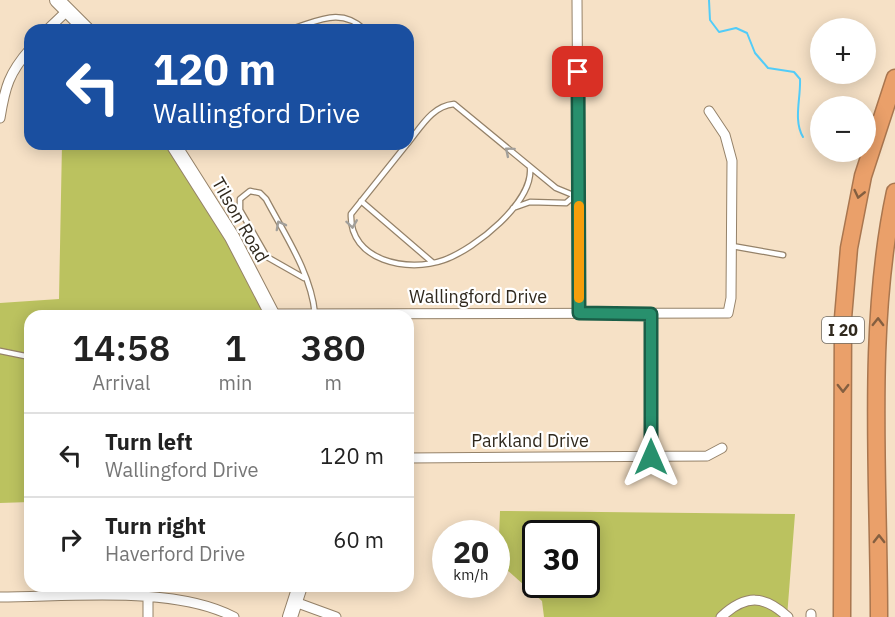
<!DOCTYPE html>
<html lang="en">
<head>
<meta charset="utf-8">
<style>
	:root { --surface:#fff; --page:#f6f6f6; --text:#222; --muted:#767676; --line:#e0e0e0 }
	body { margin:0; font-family:"IBM Plex Sans",sans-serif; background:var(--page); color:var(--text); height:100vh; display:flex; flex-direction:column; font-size:22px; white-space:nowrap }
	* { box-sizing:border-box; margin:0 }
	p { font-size:20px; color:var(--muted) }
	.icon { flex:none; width:33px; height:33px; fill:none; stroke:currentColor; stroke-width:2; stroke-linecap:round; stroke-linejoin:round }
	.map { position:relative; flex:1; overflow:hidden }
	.side { position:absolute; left:24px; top:310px; width:390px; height:282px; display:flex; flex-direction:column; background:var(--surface); border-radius:18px; box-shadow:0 3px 15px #0003 }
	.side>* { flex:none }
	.hud { position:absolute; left:24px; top:24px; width:390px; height:126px; border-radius:18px; box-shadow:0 3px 15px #0003; background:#1a4fa0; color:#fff; overflow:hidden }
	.controls { position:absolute; left:810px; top:18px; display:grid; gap:12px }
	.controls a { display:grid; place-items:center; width:66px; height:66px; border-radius:50%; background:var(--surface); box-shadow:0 3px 15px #0003; font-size:30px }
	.speed { position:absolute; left:432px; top:520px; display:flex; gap:12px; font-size:30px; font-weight:700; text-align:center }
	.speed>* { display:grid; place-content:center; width:78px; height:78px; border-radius:50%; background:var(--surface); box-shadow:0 3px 15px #0003; line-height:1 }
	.speed small { font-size:15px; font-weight:400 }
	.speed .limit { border:3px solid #111; border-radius:9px; background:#fff; color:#111 }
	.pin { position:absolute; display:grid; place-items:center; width:51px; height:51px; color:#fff; margin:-26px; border-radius:12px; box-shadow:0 3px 9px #0006 }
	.me { position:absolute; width:66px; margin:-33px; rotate:0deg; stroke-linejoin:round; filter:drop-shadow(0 0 4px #0008) }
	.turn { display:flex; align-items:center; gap:21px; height:126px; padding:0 30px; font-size:27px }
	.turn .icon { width:78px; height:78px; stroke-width:2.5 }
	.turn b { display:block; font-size:42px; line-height:51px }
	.eta { display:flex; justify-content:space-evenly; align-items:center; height:102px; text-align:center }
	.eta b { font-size:36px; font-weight:600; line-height:42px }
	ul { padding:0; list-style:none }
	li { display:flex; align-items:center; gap:18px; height:84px; padding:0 30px; border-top:2px solid var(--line) }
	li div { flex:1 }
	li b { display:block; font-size:22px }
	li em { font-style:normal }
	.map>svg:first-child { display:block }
	.green { fill:#bbc25f; fill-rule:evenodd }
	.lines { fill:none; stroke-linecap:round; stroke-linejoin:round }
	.stream { stroke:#52ccf8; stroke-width:2 }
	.lane-casing { stroke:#958269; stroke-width:7 }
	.street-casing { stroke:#958269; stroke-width:11 }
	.secondary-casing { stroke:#958269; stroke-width:16 }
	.highway-casing { stroke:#a9764f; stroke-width:19 }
	.lane { stroke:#fff; stroke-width:4.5 }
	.street { stroke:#fff; stroke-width:9 }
	.secondary { stroke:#fff; stroke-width:14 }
	.highway { stroke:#eaa06a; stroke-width:16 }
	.oneway { stroke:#a29f9a }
	.oneway2 { stroke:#845f40 }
	.route-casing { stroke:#1a5e47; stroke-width:15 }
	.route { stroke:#28906d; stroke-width:10 }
	.slow { stroke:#f59e0b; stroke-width:10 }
	.labels { text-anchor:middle; stroke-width:4.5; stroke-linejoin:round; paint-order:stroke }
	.shield { fill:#fff; stroke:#6e6962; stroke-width:1.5 }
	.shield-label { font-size:16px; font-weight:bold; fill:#30291e }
	.street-label { font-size:18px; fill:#30291e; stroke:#fff }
</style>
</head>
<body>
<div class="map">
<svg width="895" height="617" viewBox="0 0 895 617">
	<rect width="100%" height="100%" fill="#f6e1c6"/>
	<path class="green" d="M 62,144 L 177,144 L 272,316 L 30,316 L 30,502 L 0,503 L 0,303 L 59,299 Z
		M 500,511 L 795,514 L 787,617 L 544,617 L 542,601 L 498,562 ZM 536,534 L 586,534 L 586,585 L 536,585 Z"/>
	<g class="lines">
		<path class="stream" d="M 709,0 L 710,20 L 719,32 L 736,28 L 747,33 L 755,53 L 768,68 L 794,72 L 800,79 C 801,98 793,120 803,137"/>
		<g class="lane-casing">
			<path id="lane" d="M 288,30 C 317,22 340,6 365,30
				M 408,143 C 421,127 432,106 454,104 L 556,188 L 578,197
				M 407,144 L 351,214 C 349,261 408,273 444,260 C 475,249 534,202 530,167
				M 361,201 L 432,262
				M 513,208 L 530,202 L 566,203 L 573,197
				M 732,246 L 783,255
				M 304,278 L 267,257 L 240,210 L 240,199 L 250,191 L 260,193 L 266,199 C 285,235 311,273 315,314
				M 0,351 L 30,357"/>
		</g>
		<g class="street-casing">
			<path id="street" d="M 577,0 L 579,313
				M 47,30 L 68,10
				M 0,118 C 5,87 9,73 30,49
				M 272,314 L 728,313 L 731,298 L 732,161 L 725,135 L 709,111
				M 651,314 L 651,457
				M 408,458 L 707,456 L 722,448
				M 0,597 C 68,597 174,585 234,617
				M 148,597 L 148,617
				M 295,602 L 336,617
				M 721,617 C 746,594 764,595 788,617
				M 811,617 L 811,614"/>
		</g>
		<g class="secondary-casing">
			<path id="secondary" d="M 57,0 L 87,30
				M 173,144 L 232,237 L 273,316
				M 290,617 L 300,586"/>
		</g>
		<g class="highway-casing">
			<path id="highway" d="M 842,617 L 843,318 L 849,248 L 863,176 L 895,78
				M 879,617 C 879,479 866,327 895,192"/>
		</g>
		<use href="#lane" class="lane"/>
		<use href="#street" class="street"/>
		<use href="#secondary" class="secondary"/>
		<use href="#highway" class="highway"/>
	</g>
	<defs><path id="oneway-chevron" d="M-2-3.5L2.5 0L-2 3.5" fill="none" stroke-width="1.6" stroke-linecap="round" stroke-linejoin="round" transform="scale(1.5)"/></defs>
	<g class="oneway">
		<use href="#oneway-chevron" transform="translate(509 151) rotate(-140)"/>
		<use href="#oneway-chevron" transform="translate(352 224) rotate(82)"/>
		<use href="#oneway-chevron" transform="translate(280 225) rotate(-118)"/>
	</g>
	<g class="oneway2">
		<use href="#oneway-chevron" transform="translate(859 194) rotate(103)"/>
		<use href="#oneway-chevron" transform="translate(878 322) rotate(-89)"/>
		<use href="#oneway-chevron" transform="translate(843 388) rotate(90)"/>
		<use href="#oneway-chevron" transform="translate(879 539) rotate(-90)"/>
	</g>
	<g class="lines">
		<g class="route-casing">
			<path id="route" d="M 578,72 L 579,313 L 651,314 L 651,457"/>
		</g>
		<use href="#route" class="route"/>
		<path class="slow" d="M 579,206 L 579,298"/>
	</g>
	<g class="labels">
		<rect class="shield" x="822" y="317" width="42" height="26" rx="4.5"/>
		<g class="shield-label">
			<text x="843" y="336">I 20</text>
		</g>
		<g class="street-label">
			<text transform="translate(240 220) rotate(60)" y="6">Tilson Road</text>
			<text x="478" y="303">Wallingford Drive</text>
			<text x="530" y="447">Parkland Drive</text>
		</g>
	</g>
</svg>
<div class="controls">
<a>+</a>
<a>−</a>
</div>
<div class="speed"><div>20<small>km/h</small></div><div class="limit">30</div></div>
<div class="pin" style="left:578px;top:72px;background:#d93025"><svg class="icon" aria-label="arrive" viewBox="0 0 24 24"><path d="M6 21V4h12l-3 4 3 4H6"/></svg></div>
<svg class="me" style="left:651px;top:457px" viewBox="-20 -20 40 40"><path d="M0-17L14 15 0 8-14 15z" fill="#28906d" stroke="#fff" stroke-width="4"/></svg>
<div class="hud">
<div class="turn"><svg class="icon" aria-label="left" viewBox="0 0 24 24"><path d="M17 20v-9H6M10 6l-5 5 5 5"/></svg><div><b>120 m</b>Wallingford Drive</div></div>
</div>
<section class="side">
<div class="eta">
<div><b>14:58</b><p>Arrival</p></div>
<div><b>1</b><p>min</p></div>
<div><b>380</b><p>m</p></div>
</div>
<ul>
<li><svg class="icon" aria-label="left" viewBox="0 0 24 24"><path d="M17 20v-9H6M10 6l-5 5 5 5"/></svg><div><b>Turn left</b><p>Wallingford Drive</p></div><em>120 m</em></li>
<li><svg class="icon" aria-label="right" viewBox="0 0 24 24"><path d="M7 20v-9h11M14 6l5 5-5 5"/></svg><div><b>Turn right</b><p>Haverford Drive</p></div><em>60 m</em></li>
</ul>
</section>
</div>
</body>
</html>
